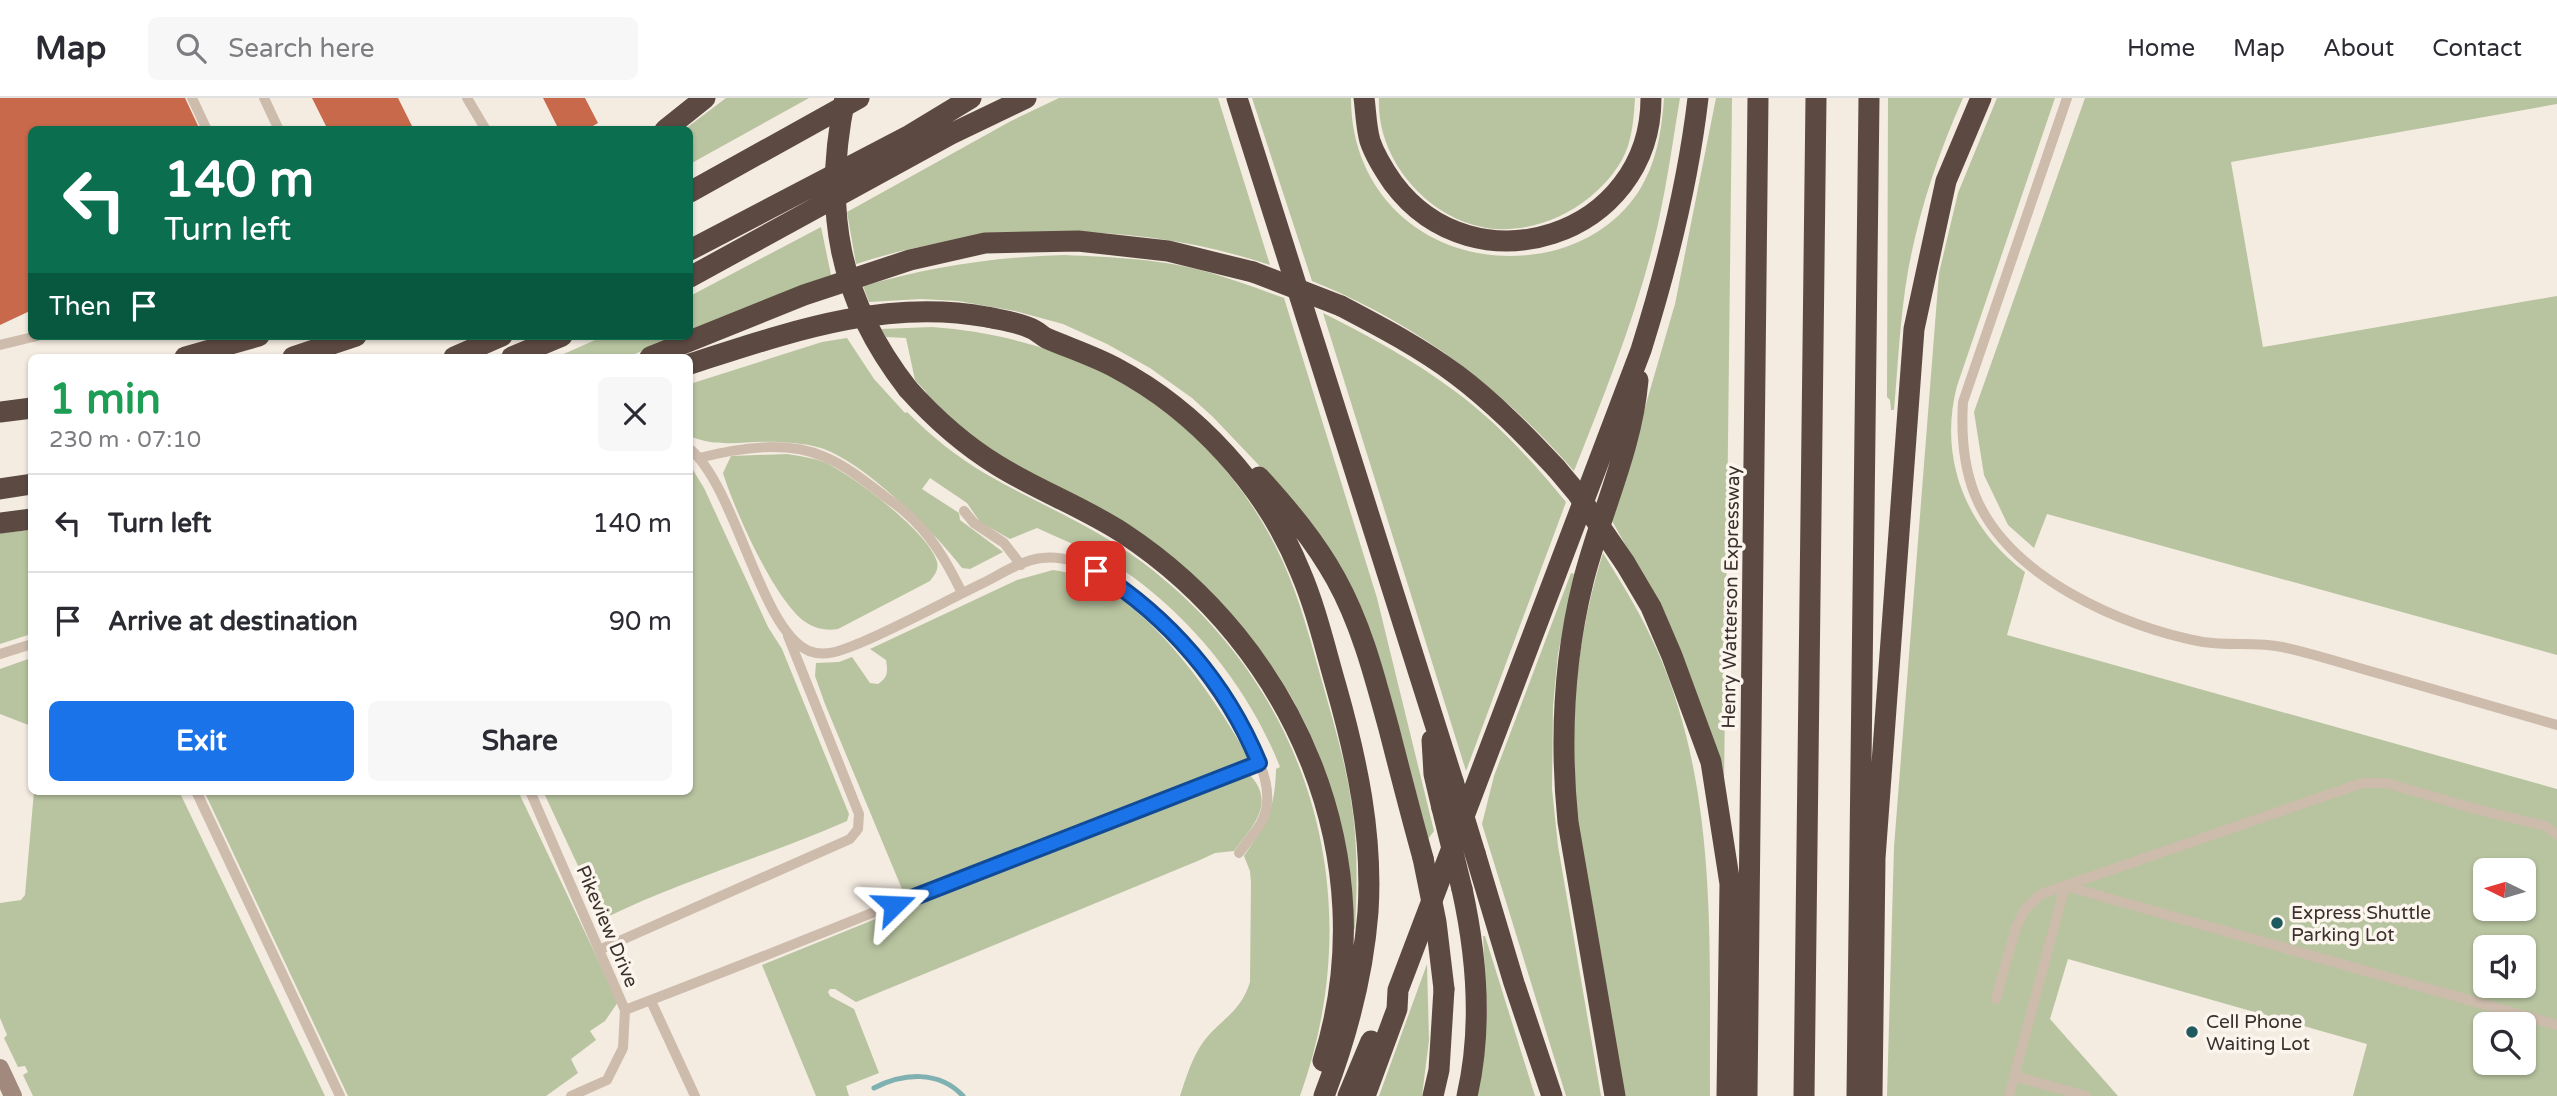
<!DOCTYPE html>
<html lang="en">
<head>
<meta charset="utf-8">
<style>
	:root { --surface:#fff; --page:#f7f7f7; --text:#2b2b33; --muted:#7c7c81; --line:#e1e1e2; --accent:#1a73e8 }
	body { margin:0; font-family:"Varela Round",sans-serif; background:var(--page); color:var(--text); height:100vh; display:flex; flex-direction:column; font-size:26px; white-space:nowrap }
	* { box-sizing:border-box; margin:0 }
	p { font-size:23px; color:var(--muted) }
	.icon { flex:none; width:38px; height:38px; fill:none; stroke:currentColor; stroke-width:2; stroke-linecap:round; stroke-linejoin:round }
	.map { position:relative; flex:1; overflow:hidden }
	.sheet { position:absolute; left:28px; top:256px; width:665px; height:441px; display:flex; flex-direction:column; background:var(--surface); border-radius:10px; box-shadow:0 2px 5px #0004 }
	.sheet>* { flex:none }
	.top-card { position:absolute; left:28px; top:28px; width:665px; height:214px; border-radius:10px; box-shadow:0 2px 5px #0004; background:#0b6e4f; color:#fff; overflow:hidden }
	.needle { width:46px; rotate:275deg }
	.tools { position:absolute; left:2473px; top:760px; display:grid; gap:14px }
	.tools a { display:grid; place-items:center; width:63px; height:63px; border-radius:10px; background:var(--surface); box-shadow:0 2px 5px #0004; font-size:35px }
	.pin { position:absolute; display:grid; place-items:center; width:60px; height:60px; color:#fff; margin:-30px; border-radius:14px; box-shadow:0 4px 10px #0006 }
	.me { position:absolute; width:77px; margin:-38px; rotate:69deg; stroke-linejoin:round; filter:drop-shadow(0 0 5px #0008) }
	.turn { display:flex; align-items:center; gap:24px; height:147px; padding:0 21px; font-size:32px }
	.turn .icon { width:91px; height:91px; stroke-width:2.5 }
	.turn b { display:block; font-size:49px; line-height:60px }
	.then { display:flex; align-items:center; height:66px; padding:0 21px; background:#0003; gap:14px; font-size:26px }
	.round { display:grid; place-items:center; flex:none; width:74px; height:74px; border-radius:10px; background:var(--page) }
	.summary { display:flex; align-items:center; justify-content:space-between; height:119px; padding:0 21px }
	h1 { font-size:42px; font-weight:700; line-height:52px; color:#1e9e55 }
	.primary-button { display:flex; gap:14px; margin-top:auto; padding:14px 21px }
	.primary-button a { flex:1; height:80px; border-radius:10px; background:var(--accent); color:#fff; font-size:28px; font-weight:700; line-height:80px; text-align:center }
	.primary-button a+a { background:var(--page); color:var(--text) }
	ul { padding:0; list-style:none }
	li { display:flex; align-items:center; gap:21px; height:98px; padding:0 21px; border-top:2px solid var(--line) }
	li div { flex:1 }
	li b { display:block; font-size:26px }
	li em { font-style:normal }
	header { display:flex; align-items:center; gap:42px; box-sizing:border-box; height:98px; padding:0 35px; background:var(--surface); border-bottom:2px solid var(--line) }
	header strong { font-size:33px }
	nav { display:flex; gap:38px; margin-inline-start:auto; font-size:24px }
	.search { width:490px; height:63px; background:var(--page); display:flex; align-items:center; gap:18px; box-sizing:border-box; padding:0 24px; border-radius:10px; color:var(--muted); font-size:26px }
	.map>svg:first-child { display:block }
	.green { fill:#b8c4a0; fill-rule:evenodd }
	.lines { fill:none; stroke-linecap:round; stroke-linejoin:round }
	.stream { stroke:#7fb0b2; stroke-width:5 }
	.building { fill:#c8694b }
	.service { stroke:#cdbbac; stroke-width:10 }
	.secondary { stroke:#a18a7d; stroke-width:18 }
	.motorway { stroke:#5c4a42; stroke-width:21 }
	.motorway-bridge { stroke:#5c4a42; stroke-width:21 }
	.route-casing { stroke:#114b97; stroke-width:18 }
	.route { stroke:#1a73e8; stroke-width:12 }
	.poi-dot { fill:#1f5a5e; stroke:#fbf5ee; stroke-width:2.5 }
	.labels { text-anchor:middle; stroke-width:7; stroke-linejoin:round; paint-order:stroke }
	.street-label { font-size:19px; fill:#3b302b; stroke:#fbf5ee }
	.poi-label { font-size:19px; fill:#3b302b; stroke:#fbf5ee; text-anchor:start }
</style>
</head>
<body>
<header>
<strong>Map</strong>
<div class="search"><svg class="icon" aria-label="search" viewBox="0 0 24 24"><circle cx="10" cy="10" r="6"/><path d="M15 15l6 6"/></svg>Search here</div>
<nav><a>Home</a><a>Map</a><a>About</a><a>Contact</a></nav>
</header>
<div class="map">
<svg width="2557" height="998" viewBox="0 0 2557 998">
	<rect width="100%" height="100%" fill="#f4ebe1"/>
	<path class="green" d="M 726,0 L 809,0 L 690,66 L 690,32 L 685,31 Z
		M 1059,0 L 1218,0 L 1270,167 C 1137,123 989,123 856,166 L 847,114 L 1011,23 Z
		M 1252,0 L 1351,0 C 1351,112 1451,179 1556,152 C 1593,142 1628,117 1645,82 C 1658,57 1662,28 1664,0 L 1680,0 C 1673,42 1667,85 1658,126 C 1639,211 1606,292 1574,373 C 1499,288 1418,226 1312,183 Z
		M 1379,0 L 1635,0 C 1634,16 1633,32 1628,48 C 1622,67 1606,86 1590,99 C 1564,120 1531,133 1496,131 C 1432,126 1376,64 1379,0 Z
		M 1716,0 L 1732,0 L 1724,686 L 1661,510 L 1612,423 L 1675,206 Z
		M 1888,0 L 1963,0 C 1938,56 1919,113 1908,173 C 1900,219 1898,266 1894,312 L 1891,312 L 1890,302 L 1887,299 Z
		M 1997,0 L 2055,0 L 1957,288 C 1938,360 1966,430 2025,474 L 2007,537 L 2557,691 L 2557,998 L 2353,998 L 2367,946 L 2068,861 L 2050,921 L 2118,998 L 1887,998 L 1894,749 L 1939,175 L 1958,95 ZM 2485,772 L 2524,772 L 2524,810 L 2485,810 ZM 2485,849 L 2524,849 L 2524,887 L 2485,887 ZM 2485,926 L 2524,926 L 2524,964 L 2485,964 Z
		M 2085,0 L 2557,0 L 2557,6 L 2231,64 L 2263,249 L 2557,198 L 2557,557 L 2047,416 L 2034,450 L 2008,427 L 1984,377 L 1974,314 Z
		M 821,129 L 831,177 L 690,234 L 690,198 Z
		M 1064,157 C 1113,159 1164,161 1211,175 C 1235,182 1259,191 1284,200 L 1377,500 L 1434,733 L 1428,741 L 1387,584 L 1272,381 L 1213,319 L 1192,300 L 1150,270 L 1107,246 L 1063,226 L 1015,213 L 958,203 L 921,201 L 869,204 L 863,188 C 930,169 995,159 1064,157 Z
		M 1323,215 C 1369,238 1415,263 1456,294 C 1498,325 1533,364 1566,404 L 1466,673 Z
		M 932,229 C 1087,240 1218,321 1283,464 C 1300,502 1310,541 1321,580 C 1333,623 1346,665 1352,709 C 1358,749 1357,790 1355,831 L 1351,830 C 1346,790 1345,747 1335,708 C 1308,596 1233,502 1140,435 L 991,354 L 928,302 L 926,294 L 915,282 L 906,240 L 886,239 L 881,231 Z
		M 604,238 L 680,238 L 627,259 L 557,259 Z
		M 847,240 L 874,281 L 905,315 L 907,314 C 931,338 957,359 986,376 C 1038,406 1094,428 1142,464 C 1312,591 1371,801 1300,998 L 1180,998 C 1186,980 1192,959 1204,943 C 1221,921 1241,914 1250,884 L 1251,785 L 1250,773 L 1244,758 C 1266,725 1275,713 1276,671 L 1280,669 C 1251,595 1197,526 1133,479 C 1105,458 1069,445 1037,430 L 1010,441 L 980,424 L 967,405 L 930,380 L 922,391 L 959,415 L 960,422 L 1003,454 L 970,471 L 962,470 C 935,434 864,364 821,350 C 808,346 793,345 779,344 C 749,342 718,351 690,338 L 690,286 L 822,244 Z
		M 787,356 C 799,358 813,360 824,364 C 851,376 930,435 937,464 C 939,472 934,478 930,483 L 838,531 C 827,533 816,531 807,525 C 776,506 734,411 723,375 L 731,358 Z
		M 690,367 L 704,390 L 768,529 L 782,551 L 849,716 L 847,723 C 767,758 682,782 603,821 L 543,693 L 690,693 Z
		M 31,432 L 31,536 L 0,546 L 0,435 Z
		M 1603,455 C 1623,487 1642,518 1657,552 C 1719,693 1709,848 1710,998 L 1624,998 C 1613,937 1603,875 1592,814 C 1587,782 1580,751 1576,719 C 1567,633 1577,537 1603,455 Z
		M 1053,472 C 1136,482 1210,591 1248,659 L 1237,668 L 893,803 L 891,796 L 902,791 L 825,606 L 815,578 L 816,565 L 839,564 L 852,559 L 870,585 L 878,586 C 888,579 888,574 886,562 L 870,551 L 1017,482 Z
		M 1571,475 L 1574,476 L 1558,556 L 1553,608 L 1552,691 L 1558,748 L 1601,998 L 1566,998 L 1482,726 L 1494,678 Z
		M 31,560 L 32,560 L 31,628 L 0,616 L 0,571 Z
		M 1248,675 C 1277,704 1254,727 1234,753 L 1215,755 L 1200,762 L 856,904 L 835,891 L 830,891 L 828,894 L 830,898 L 854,911 L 879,975 L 846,988 L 849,998 L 816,998 L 762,867 L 1110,726 Z
		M 34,693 L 179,693 L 325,998 L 33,998 L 23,977 L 28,974 L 25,968 L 18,969 L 4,940 L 7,937 L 0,920 L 0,805 L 21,802 L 25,797 Z
		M 204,693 L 518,693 L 618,904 L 605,923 L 590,933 L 596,942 L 571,961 L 578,975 L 546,998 L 348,998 Z
		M 1483,838 L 1485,838 L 1535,998 L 1476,998 L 1487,915 Z
		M 1427,866 L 1429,942 L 1422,998 L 1379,998 Z"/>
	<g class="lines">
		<path class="stream" d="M 874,990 C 903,975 939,972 963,998"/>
	</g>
	<path class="building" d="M 0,0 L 185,0 L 200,32 L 32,32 L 32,212 L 0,227 Z
		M 312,0 L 398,0 L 414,32 L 328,32 Z
		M 543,0 L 585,0 L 598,25 L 586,32 L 559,32 Z"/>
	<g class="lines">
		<path class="service" d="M 192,0 L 207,32
			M 264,0 L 279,32
			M 467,0 L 486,32
			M 2067,0 L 1963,304 C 1961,336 1963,367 1975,397 C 2008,479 2122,529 2203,544 C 2229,548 2256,544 2282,549 C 2316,556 2350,568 2384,577 C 2442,594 2500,610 2557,627
			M 0,247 L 37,238
			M 690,351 C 737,391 760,532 809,553 C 827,560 844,551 860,545 C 902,527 942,505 983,485 C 1001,476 1022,462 1042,460 C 1081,455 1121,487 1148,511 C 1186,545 1220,585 1243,631 C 1257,658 1278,694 1261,725 C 1255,735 1246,745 1239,755
			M 699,360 C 739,350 786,342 825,359 C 846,368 865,383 883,397 C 890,403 898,407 904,413 C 931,436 947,464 962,495
			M 964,413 L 974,425 L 1004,445 L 1021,467
			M 0,556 L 32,546
			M 196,693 L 340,998
			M 530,693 L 625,912 L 623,950 L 607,982 L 571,998
			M 599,852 L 850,741 L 858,731 L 859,716 L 788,538
			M 1996,901 L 2016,829 L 2025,811 L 2041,796 L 2362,685 L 2386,685 L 2479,712 L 2546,728 L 2557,737
			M 651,903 L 695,998
			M 625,912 C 837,832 1046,741 1259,665
			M 2014,978 L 2086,998
			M 2009,998 L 2065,788 L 2557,927"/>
		<path class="secondary" d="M 0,970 L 13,998"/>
		<path class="motorway" d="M 1237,0 L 1453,683
			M 1364,0 C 1366,14 1366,29 1370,43 C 1375,58 1384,72 1393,85 C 1475,195 1651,138 1651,0
			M 665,32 L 705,0
			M 690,94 L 859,0
			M 690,152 L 910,37 L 971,0
			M 690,179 L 951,36 L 1026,0
			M 1341,208 C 1381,229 1421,250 1457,277 C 1493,304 1525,337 1556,370
			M 185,259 L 259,238
			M 293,259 L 356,238
			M 454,259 L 502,238
			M 512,259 L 562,238
			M 650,259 L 804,197 L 910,162 L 985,145 L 1078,143 L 1168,153 L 1253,174
			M 690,266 C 787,235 883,200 987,219 C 1001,222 1017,224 1030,230 C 1036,232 1041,237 1046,240 C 1069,250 1094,258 1116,270 C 1197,313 1266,389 1300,473 C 1316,510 1325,550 1336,588 C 1357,662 1373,737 1368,814 C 1363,878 1347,938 1324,998
			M 908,291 C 935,321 963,346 997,367 C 1037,392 1083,409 1123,435 C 1295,548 1387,762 1323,963
			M 0,314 L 32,310
			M 1259,379 C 1288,411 1315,443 1336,481 C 1362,528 1375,580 1389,631 C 1400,674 1411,717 1423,760
			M 0,391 L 32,386
			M 0,425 L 32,421
			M 1625,465 L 1651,509 L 1672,558 L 1711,664 L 1730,786 L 1727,998
			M 1432,642 L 1434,676 L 1442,710
			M 1475,755 L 1514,885 L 1552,998
			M 1462,791 C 1477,859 1483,929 1467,998
			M 1348,998 L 1371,943
			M 1365,998 L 1397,911 L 1398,892 L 1641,252 C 1667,169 1688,86 1698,0
			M 1433,998 L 1439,972 L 1444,891
			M 1615,998 L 1568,724 C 1560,645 1564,561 1583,484 C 1600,416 1632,352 1638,282
			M 1747,998 L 1758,0
			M 1804,998 L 1816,0
			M 1857,998 L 1869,0
			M 1872,998 L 1875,760 L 1914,231 L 1946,83 L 1981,0"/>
		<path class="motorway-bridge" d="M 845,0 C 822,111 838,201 908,291
			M 1253,174 L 1341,208
			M 1556,370 L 1577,395 L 1625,465
			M 1453,683 L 1475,755
			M 1442,710 L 1462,791
			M 1423,760 L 1436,824 L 1444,891"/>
	</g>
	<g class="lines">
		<g class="route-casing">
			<path id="route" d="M 894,807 L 1259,665 C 1226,585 1169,519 1096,473"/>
		</g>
		<use href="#route" class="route"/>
	</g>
	<g class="poi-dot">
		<circle cx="2277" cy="825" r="7"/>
		<circle cx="2192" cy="934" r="7"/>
	</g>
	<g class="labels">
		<g class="street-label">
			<text transform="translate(1730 499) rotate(-89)" y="7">Henry Watterson Expressway</text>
			<text transform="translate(608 828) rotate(67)" y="7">Pikeview Drive</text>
		</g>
		<g class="poi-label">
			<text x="2291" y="821">Express Shuttle<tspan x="2291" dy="22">Parking Lot</tspan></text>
			<text x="2206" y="930">Cell Phone<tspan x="2206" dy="22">Waiting Lot</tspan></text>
		</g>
	</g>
</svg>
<div class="tools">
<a><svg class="needle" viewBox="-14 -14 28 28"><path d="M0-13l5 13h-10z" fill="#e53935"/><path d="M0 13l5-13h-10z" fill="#7c7c81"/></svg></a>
<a><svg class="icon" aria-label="sound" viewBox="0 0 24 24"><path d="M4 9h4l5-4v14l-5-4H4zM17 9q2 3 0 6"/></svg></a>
<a><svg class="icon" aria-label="search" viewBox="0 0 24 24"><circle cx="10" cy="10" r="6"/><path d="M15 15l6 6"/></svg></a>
</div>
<div class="pin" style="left:1096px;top:473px;background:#d93025"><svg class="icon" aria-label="arrive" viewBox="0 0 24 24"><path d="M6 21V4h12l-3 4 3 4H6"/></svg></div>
<svg class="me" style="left:894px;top:807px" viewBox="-20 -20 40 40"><path d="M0-17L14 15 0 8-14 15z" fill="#1a73e8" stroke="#fff" stroke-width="4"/></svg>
<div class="top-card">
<div class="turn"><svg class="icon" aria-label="left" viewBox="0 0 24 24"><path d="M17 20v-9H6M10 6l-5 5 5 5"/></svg><div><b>140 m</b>Turn left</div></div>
<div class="then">Then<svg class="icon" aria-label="arrive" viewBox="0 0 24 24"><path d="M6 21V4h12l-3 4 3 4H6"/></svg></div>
</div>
<section class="sheet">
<div class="summary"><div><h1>1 min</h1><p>230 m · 07:10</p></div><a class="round"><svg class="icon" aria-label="close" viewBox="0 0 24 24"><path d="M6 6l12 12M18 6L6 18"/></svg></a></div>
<ul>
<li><svg class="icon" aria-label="left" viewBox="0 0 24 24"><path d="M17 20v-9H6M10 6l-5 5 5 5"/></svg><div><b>Turn left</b></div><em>140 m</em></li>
<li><svg class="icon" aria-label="arrive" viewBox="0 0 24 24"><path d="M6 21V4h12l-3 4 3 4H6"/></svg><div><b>Arrive at destination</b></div><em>90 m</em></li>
</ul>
<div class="primary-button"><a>Exit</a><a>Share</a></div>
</section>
</div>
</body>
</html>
